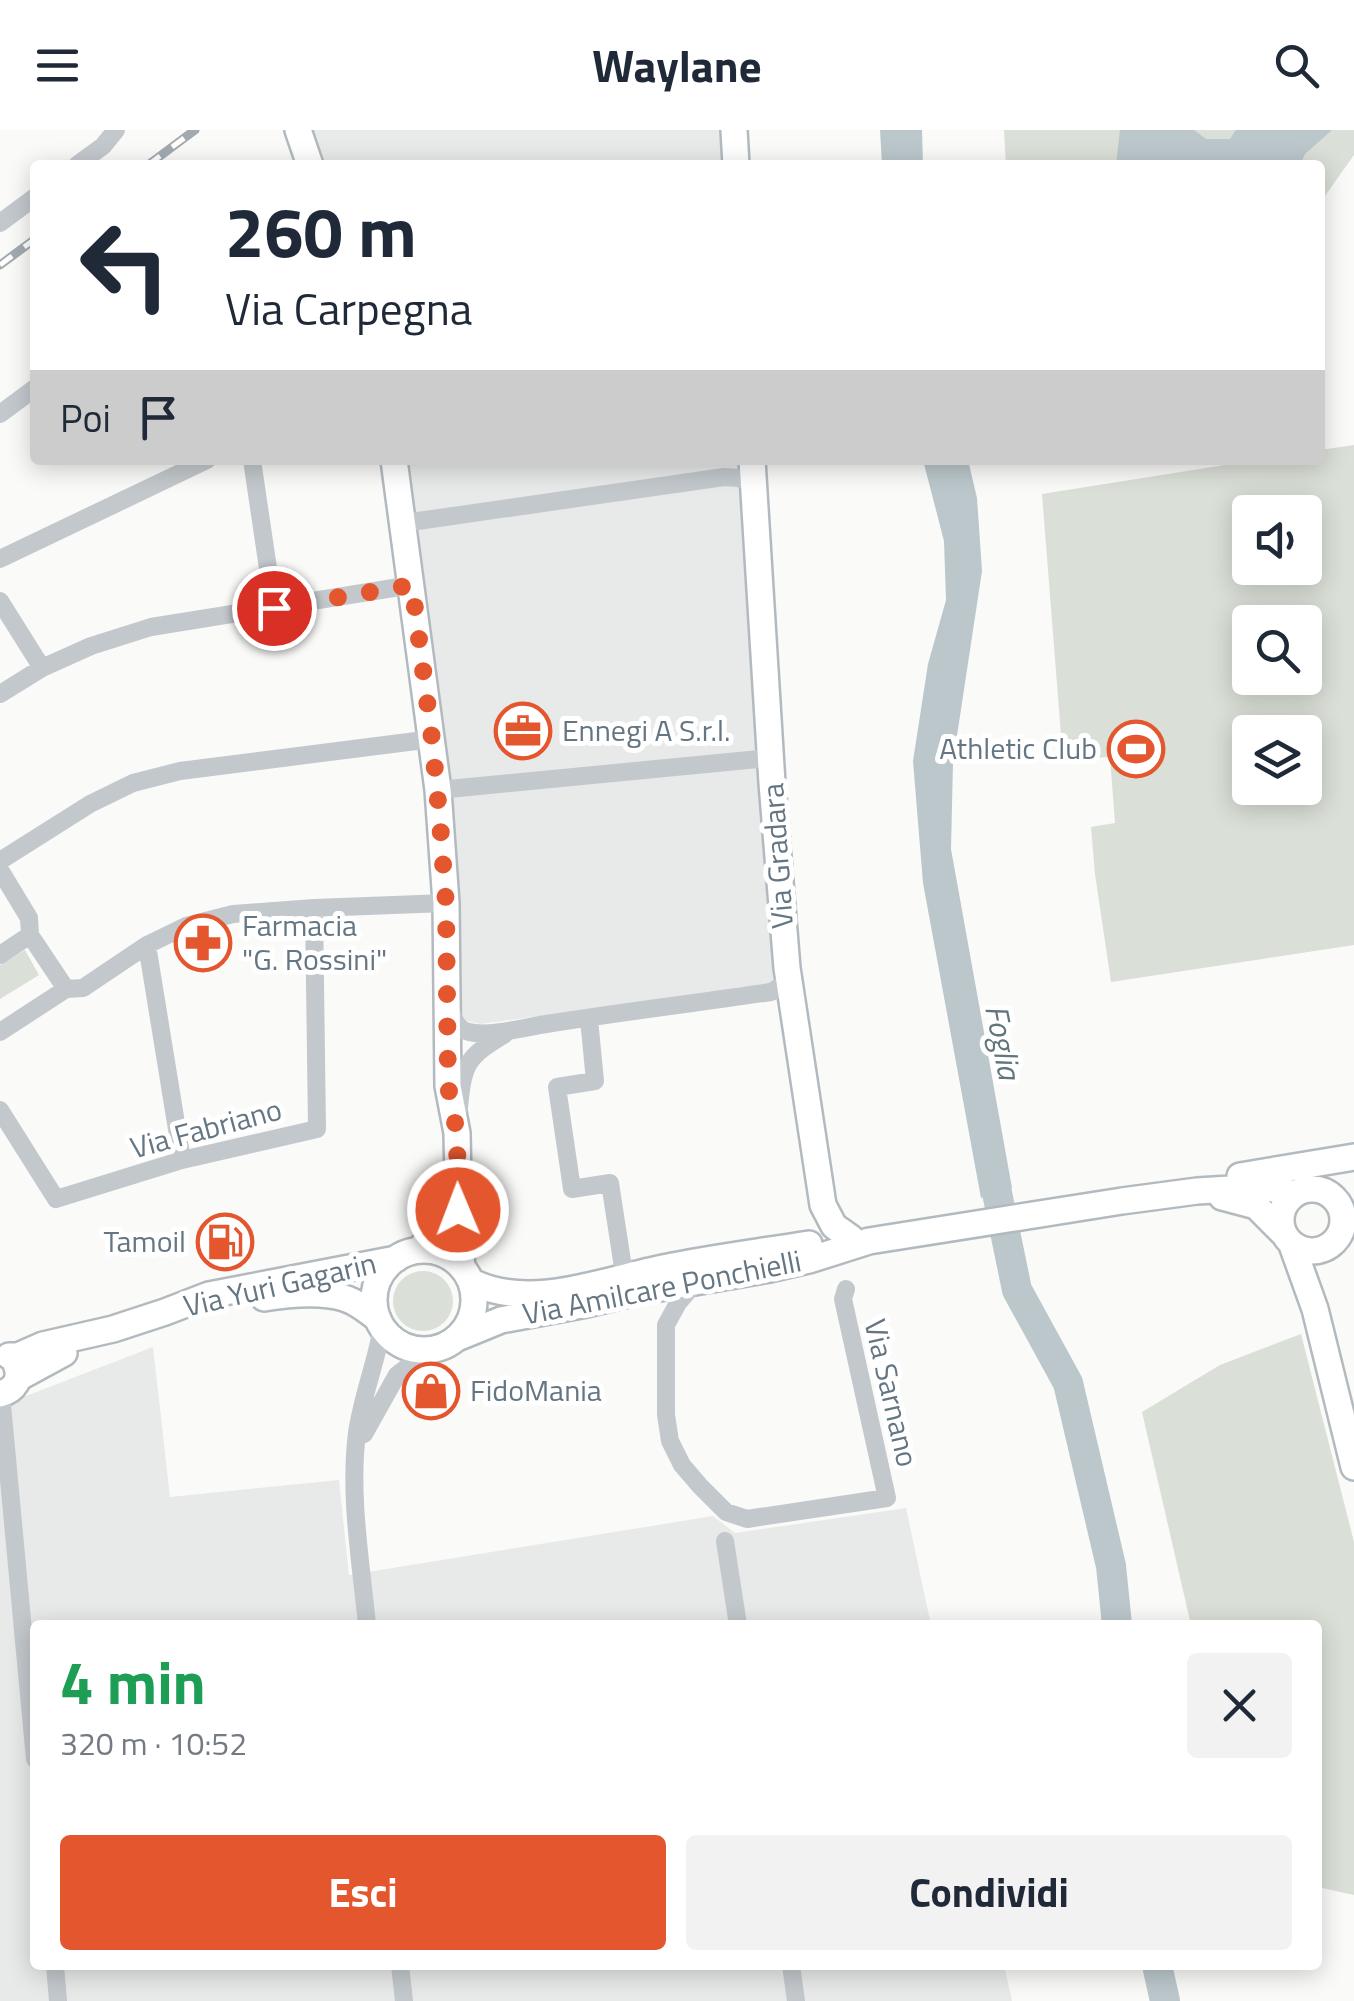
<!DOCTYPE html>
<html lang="it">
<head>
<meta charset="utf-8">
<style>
	:root { --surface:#fff; --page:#f2f2f3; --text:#1f2937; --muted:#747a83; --accent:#e4572e }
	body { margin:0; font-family:"Titillium Web",sans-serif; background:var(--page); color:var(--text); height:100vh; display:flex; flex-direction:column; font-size:38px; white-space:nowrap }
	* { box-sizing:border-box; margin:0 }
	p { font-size:32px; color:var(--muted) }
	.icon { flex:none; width:55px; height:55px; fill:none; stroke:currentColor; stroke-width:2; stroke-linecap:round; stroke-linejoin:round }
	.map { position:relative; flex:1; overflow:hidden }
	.side { position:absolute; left:30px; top:1490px; width:1292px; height:350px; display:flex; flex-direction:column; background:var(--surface); border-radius:10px; box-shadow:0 5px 25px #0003 }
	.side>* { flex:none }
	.banner { position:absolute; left:30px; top:30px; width:1295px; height:305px; border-radius:10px; box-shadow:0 5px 25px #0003; background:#fff; color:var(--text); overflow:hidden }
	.controls { position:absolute; left:1232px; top:365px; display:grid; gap:20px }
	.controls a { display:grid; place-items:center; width:90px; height:90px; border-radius:10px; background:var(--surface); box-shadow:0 5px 25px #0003; font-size:50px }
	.pin { position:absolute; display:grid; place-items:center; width:85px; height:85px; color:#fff; margin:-42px; border:5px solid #fff; border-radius:50%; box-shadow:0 2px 10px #0007 }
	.me { position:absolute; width:110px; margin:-55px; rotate:359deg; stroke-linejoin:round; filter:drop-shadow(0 0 8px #0008) }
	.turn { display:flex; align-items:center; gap:35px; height:210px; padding:0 30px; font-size:45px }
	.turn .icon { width:130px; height:130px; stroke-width:2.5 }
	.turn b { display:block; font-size:70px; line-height:85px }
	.then { display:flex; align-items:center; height:95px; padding:0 30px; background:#0003; gap:20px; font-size:38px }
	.round { display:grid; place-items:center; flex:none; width:105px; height:105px; border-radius:10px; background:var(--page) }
	.head { display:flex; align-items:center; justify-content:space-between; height:170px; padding:0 30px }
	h1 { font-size:60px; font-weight:700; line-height:75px; color:#1e9e55 }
	.action { display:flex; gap:20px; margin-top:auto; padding:20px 30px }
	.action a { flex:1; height:115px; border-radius:10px; background:var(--accent); color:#fff; font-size:40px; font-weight:700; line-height:115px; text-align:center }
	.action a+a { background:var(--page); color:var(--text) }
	header { display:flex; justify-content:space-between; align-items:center; height:130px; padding:0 30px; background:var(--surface); font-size:45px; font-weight:700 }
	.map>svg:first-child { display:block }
	.built { fill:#e8e9e9 }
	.green { fill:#dadfd7; fill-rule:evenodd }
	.water { fill:#bbc7cb }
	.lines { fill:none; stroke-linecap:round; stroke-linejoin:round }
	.river { stroke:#bbc7cb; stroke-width:30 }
	.secondary-casing { stroke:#b3babf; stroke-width:30 }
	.street { stroke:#c3c8cc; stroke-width:18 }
	.secondary { stroke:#fff; stroke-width:25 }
	.rail-casing { stroke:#a2aab0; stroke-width:9 }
	.rail { stroke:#fff; stroke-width:5; stroke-dasharray:15; stroke-linecap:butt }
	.route { stroke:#e4572e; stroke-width:18; stroke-dasharray:0 32.4 }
	.labels { text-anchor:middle; stroke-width:10; stroke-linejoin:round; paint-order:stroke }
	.poi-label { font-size:30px; fill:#657683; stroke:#fff; text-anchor:start }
	.street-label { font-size:30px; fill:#657683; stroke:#fff }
	.water-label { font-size:32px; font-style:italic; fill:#60757c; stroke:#fff }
</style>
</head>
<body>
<header><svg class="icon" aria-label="menu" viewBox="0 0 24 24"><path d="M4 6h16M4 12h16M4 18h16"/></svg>Waylane<svg class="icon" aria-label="search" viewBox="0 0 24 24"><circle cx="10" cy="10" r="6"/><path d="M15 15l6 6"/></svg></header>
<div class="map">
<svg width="1354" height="1871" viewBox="0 0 1354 1871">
	<rect width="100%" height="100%" fill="#fafaf8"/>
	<path class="built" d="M 312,0 L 720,0 L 722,35 L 324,35 Z
		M 406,330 L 740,330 L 757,629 L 774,855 L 480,894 L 467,891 L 460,886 L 460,773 L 452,658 L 417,391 Z
		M 153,1217 L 170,1367 L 339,1350 L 349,1445 L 713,1386 L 735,1403 L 906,1378 L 931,1495 L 35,1495 L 35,1835 L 1004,1835 L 1012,1871 L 0,1871 L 0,1276 Z"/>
	<path class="green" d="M 1004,0 L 1354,0 L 1354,25 L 1320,73 L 1320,35 L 1006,35 Z
		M 1354,315 L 1354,815 L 1111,852 L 1095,744 L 1091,697 L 1115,693 L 1110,627 L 1063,630 L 1042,364 L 1256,330 L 1320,330 L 1320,320 ZM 1250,382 L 1305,382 L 1305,438 L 1250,438 ZM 1250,492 L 1305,492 L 1305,548 L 1250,548 ZM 1250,602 L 1305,602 L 1305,658 L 1250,658 Z
		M 25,820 L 39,845 L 0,869 L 0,835 Z
		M393 1171a30 30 0 1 1 60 0a30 30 0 1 1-60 0Z
		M 1301,1204 L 1354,1412 L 1354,1765 L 1318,1757 L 1318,1495 L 1191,1495 L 1142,1282 L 1220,1235 Z"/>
	<path class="water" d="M 880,0 L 922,0 L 923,35 L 882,35 Z
		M 1120,0 L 1194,0 L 1206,9 L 1230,9 L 1236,0 L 1332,0 L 1305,24 L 1300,35 L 1116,35 Z
		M 923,330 L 968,330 L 977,368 L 982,441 L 953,632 L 951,719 L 1012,1058 L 981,1068 L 923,753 L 913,631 L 928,534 L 946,470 L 944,411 Z"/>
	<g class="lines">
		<path class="river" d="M 989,1024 L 1017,1160 L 1068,1253 L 1111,1436 L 1117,1495
			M 1157,1835 L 1165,1871"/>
		<g class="secondary-casing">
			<path id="secondary" d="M 298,0 L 310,35
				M 734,0 L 736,35
				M 394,330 L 438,660 L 446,773 L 448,956 L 457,1003 L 459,1101 L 462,1137
				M 752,330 L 772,653 L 787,838 L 823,1075 L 834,1096 L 851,1108
				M 1240,1046 L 1354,1027
				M1281 1090a31 31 0 1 1 62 0a31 31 0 1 1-62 0Z
				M 1222,1067 L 1256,1076 L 1285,1105
				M 1292,1115 L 1315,1179 L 1354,1337
				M374 1170a50 50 0 1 1 100 0a50 50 0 1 1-100 0Z
				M 419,1120 L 441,1095 L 455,1062
				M 472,1152 C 531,1181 603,1150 663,1138 C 711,1128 760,1122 809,1114
				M 264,1168 C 289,1164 320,1161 344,1168 C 357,1172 368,1181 378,1189
				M 457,1208 L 501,1190 L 587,1174 L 637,1162 L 770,1139 L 809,1130 L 869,1111 L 1122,1071 L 1197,1061 L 1264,1057 L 1295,1064
				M 9,1226 L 18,1226 L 43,1215 L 113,1199 L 165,1182 L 209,1165 L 396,1129
				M 18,1248 L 64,1223
				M 0,1264 C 15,1260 22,1249 16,1234"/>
		</g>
		<path class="street" d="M 77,35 L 103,16 L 116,0
			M 0,93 L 35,67
			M 0,284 L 35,258
			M 252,330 L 274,479
			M 404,393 L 724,347 L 739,348 L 753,354
			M 0,429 L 207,330
			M 0,471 L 42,538
			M 0,564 L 42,538 L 91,516 L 151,497 L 412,455
			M 438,660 L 770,628
			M 0,731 L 90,674 L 133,653 L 180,641 L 432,609
			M 0,740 L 29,788 L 30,805 L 66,859 L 0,902
			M 147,815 L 182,1030
			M 0,825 L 30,805
			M 66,859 L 83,858 L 147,815 L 186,796 L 233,784 L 314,778 L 446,773
			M 450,880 C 454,890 458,900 469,902 C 489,907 526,897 546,894 C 621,882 696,873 771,862 L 788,852
			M 589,889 L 595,951 L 557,957 L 572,1059 L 610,1053 L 622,1131 L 628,1145
			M 459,978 C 463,933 467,927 505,904
			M 0,980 L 56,1069 L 182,1030 L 317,999 L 314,778
			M 696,1152 L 678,1173 L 666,1195 L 666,1285 L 670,1311 L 682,1335 L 700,1356 L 726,1382 L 747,1389 L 887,1368 L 843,1169 L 846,1159
			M 1,1264 L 35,1629
			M 364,1304 L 397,1245 L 430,1220
			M 725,1411 L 738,1495
			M 367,1495 C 361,1432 349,1366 357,1303 C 362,1267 376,1233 382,1198
			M 55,1835 L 58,1871
			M 400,1835 L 404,1871
			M 791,1835 L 796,1871"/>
		<use href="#secondary" class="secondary"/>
		<g class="rail-casing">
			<path id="rail" d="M 148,35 L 195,0
				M 0,135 L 35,109"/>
		</g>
		<use href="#rail" class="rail"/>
	</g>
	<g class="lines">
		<path class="route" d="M 274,478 L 412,455 L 432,609 L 440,692 L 446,774 L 448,956 L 457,1003 L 458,1080"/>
	</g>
	<defs>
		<g id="office-ring" transform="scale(2.875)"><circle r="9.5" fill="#fff" stroke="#e4572e" stroke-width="1.5"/><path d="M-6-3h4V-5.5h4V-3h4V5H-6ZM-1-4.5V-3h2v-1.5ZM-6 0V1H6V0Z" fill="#e4572e"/></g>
		<g id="stadium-ring" transform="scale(2.875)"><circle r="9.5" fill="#fff" stroke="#e4572e" stroke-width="1.5"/><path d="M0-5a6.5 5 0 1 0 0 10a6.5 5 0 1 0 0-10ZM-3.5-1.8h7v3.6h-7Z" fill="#e4572e"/></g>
		<g id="pharmacy-ring" transform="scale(2.875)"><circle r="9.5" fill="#fff" stroke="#e4572e" stroke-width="1.5"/><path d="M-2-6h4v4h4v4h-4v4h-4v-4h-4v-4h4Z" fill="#e4572e"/></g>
		<g id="fuel-ring" transform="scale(2.875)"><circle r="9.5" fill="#fff" stroke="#e4572e" stroke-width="1.5"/><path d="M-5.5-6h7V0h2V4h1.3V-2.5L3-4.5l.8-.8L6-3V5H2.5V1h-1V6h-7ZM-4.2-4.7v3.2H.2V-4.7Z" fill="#e4572e"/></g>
		<g id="shop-ring" transform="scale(2.875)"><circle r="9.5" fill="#fff" stroke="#e4572e" stroke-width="1.5"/><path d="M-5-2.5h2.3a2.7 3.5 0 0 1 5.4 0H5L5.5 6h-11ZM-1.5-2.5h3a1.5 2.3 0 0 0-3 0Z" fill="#e4572e"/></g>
	</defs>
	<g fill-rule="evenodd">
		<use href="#office-ring" x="523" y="601"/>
		<use href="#stadium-ring" x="1136" y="619"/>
		<use href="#pharmacy-ring" x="203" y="813"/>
		<use href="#fuel-ring" x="225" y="1112"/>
		<use href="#shop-ring" x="431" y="1261"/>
	</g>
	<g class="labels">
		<g class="poi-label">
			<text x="562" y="611">Ennegi A S.r.l.</text>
			<text x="1097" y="629" text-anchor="end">Athletic Club</text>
			<text x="242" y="806">Farmacia<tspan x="242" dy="34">"G. Rossini"</tspan></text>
			<text x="186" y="1122" text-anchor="end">Tamoil</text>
			<text x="470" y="1271">FidoMania</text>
		</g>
		<g class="street-label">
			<text transform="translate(778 726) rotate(-94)" y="10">Via Gradara</text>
			<text transform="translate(206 999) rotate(-15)" y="10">Via Fabriano</text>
			<text transform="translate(280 1155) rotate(-13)" y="10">Via Yuri Gagarin</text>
			<text transform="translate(662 1158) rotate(-11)" y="10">Via Amilcare Ponchielli</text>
			<text transform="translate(891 1263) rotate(77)" y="10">Via Sarnano</text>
		</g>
		<g class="water-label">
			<text transform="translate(1003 912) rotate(79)" y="11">Foglia</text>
		</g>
	</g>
</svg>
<div class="controls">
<a><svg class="icon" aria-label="sound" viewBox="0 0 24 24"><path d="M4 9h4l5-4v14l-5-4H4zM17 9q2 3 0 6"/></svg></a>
<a><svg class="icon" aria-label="search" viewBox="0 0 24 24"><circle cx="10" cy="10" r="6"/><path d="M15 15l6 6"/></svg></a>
<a><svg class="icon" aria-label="layers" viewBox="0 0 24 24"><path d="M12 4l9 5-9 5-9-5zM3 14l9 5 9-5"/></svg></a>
</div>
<div class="pin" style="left:274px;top:478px;background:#d93025"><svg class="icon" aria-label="arrive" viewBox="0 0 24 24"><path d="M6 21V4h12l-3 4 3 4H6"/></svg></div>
<svg class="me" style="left:458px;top:1080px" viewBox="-20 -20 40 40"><circle r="17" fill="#e4572e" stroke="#fff" stroke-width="3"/><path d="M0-11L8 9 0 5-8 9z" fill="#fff"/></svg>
<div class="banner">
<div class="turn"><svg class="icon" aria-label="left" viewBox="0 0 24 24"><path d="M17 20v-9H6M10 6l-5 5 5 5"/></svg><div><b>260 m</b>Via Carpegna</div></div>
<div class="then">Poi<svg class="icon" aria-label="arrive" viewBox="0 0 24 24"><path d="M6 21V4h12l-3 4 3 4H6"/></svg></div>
</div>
<section class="side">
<div class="head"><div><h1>4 min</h1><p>320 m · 10:52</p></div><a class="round"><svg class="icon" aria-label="close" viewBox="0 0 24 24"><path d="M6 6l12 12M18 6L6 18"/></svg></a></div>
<div class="action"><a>Esci</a><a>Condividi</a></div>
</section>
</div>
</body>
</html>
